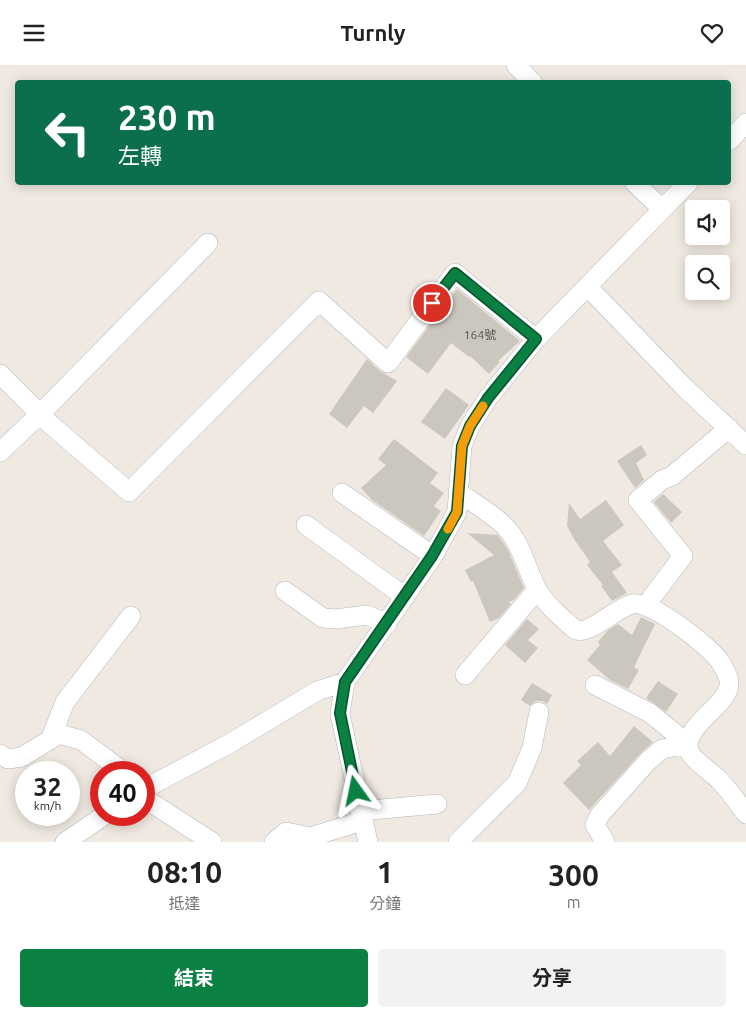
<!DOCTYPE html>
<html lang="zh-TW">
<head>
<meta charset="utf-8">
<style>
	:root { --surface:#fff; --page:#f2f2f2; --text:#222; --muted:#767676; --accent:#0b8043 }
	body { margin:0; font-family:Ubuntu,"Noto Sans TC",sans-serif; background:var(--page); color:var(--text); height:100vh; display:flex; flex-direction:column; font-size:19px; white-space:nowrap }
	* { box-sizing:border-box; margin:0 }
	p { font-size:16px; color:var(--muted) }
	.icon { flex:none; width:28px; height:28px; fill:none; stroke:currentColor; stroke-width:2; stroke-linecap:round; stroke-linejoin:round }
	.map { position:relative; height:777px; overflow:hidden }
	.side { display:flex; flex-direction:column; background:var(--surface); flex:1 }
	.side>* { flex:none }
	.banner { position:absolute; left:15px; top:15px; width:716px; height:105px; border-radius:5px; box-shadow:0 2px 12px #0003; background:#0b6e4f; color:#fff; overflow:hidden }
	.controls { position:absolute; left:685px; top:135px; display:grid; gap:10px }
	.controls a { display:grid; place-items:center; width:45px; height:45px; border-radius:5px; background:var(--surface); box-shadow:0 2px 12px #0003; font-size:25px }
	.speed { position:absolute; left:15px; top:696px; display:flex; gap:10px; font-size:25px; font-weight:700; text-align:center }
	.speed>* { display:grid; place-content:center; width:65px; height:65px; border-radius:50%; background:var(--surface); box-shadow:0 2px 12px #0003; line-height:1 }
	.speed small { font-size:12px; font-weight:400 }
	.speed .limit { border:8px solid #d22; background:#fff; color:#111 }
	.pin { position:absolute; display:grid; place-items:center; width:42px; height:42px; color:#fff; margin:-21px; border:2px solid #fff; border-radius:50%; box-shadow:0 1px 5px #0007 }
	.me { position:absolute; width:55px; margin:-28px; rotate:348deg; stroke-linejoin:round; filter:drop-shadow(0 0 4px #0008) }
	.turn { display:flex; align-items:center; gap:18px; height:105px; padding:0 20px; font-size:22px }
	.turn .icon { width:65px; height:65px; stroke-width:2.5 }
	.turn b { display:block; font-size:35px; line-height:42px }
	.eta { display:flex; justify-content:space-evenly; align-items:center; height:85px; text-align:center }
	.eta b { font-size:30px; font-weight:700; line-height:35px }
	.button { display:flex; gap:10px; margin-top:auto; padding:10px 20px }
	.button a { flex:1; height:58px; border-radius:5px; background:var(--accent); color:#fff; font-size:20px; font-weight:700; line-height:58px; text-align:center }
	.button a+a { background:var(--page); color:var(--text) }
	header { display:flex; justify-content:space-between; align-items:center; height:65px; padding:0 20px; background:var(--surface); font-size:22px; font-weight:700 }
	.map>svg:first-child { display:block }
	.building { fill:#cbc7bf }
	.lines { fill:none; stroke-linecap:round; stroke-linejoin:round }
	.minor-casing { stroke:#b4b7c1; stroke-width:20 }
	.minor { stroke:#fff; stroke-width:19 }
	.route-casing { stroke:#07532c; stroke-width:12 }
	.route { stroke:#0b8043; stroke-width:9 }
	.slow { stroke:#f59e0b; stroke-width:9 }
	.labels { text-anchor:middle; stroke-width:5; stroke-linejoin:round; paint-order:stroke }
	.number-label { font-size:12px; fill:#555452 }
</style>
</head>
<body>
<header><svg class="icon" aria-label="menu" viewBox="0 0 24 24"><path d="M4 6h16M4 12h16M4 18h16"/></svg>Turnly<svg class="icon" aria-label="heart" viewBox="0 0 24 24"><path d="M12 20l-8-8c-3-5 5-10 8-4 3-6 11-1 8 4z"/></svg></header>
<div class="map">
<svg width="746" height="777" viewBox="0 0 746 777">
	<rect width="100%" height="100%" fill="#efe9e1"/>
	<path class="building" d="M 457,224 L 520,276 L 498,296 L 500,297 L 489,309 L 470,291 L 469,292 L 451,278 L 428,309 L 406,292 Z
		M 367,294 L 380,306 L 397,316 L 373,348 L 364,341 L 347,363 L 329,349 Z
		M 446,323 L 469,340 L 445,374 L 421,357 Z
		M 394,374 L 438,408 L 430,418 L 444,428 L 434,441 L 441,446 L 424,471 L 372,435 L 361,423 L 386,400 L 378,394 Z
		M 641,380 L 647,390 L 636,398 L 644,415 L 635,423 L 617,396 Z
		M 663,429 L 682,447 L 671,458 L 654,437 Z
		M 606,435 L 624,460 L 603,476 L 622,500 L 612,507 L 627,528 L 612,536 L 601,521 L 603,520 L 587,500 L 590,497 L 574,474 L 567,461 L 569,438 L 580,454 Z
		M 467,468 L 498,470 L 508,485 L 524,523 L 514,535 L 509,537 L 511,539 L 499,553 L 490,557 L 473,516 L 471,517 L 465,505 L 494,490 Z
		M 641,552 L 655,559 L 634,602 L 639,605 L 628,624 L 610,615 L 587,595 L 600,580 L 598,577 L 608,565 L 618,559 L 632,570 Z
		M 527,554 L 539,564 L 528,575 L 538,583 L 525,598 L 505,580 Z
		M 658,616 L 678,629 L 666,647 L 646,633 Z
		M 532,618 L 552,630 L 547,639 L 542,636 L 536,636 L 530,641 L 521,635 Z
		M 634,661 L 653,677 L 640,689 L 589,745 L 563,718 L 581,700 L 577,696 L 598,677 L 610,691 Z"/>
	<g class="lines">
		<g class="minor-casing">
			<path id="minor" d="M 516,0 L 533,18
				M 729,76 L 746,58
				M 635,118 L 662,144
				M 587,221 L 685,323 L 746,380
				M 0,309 L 50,359 L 129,427 L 319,236 L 388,298 L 455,208 L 536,274
				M 0,387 L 40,349 L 208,178
				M 458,427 C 473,438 498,452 509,466 C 523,483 527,506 537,524 C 543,535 552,544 562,553 C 566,556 571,562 576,565 C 589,570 616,543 632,539 C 650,534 712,583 721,598 C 724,603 730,613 729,619 C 729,641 677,664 690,688 C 694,696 713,708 720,716 C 730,726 738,738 746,749
				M 342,428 L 433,491
				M 306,460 L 405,532
				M 285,526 L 323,553 L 335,554 L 367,550 L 387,559
				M 646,540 L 683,491 L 638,435 L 662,415 L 672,411 L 729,363
				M 465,610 L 537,525
				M 595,620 L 650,648 L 688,679
				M 50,675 L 65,637 L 131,551
				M 0,689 L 8,694 L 22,692 L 59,669 L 81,675 L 125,708
				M 144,724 L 227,680 L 317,626 L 345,617
				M 144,733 L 212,777
				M 360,746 L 437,739
				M 65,777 L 105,750
				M 274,777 L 286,767 L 310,772 L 362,756
				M 368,777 L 340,649 L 345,617 L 433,491 L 457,447 L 462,381 L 470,361 L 488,333 L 536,274 L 688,118
				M 458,777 L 517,718 L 532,683 L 539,647
				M 605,777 L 595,760 L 599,751 L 648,696 L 662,684 L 688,679"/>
		</g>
		<use href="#minor" class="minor"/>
	</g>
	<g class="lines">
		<g class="route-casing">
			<path id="route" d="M 356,726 L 340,648 L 345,617 L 432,491 L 457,447 L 462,381 L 470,361 L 488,333 L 536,274 L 455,208 L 432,238"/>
		</g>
		<use href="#route" class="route"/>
		<path class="slow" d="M 448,464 L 457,447 L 462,381 L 470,361 L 483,341"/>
	</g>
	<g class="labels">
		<g class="number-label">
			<text x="480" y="274">164號</text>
		</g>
	</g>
</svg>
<div class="controls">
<a><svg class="icon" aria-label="sound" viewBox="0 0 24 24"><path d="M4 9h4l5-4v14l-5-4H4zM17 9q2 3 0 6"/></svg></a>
<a><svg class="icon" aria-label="search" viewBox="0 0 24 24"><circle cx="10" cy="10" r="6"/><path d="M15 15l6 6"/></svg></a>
</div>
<div class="speed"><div>32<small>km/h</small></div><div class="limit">40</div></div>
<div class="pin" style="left:432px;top:238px;background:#d93025"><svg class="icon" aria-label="arrive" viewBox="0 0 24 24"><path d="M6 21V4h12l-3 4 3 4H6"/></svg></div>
<svg class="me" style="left:356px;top:726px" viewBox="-20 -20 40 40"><path d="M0-17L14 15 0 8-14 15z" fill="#0b8043" stroke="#fff" stroke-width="4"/></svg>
<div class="banner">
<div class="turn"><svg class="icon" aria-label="left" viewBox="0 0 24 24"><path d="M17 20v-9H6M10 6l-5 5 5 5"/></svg><div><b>230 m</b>左轉</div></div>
</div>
</div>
<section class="side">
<div class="eta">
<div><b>08:10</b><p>抵達</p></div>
<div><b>1</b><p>分鐘</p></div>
<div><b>300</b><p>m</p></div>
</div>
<div class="button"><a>結束</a><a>分享</a></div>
</section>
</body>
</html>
